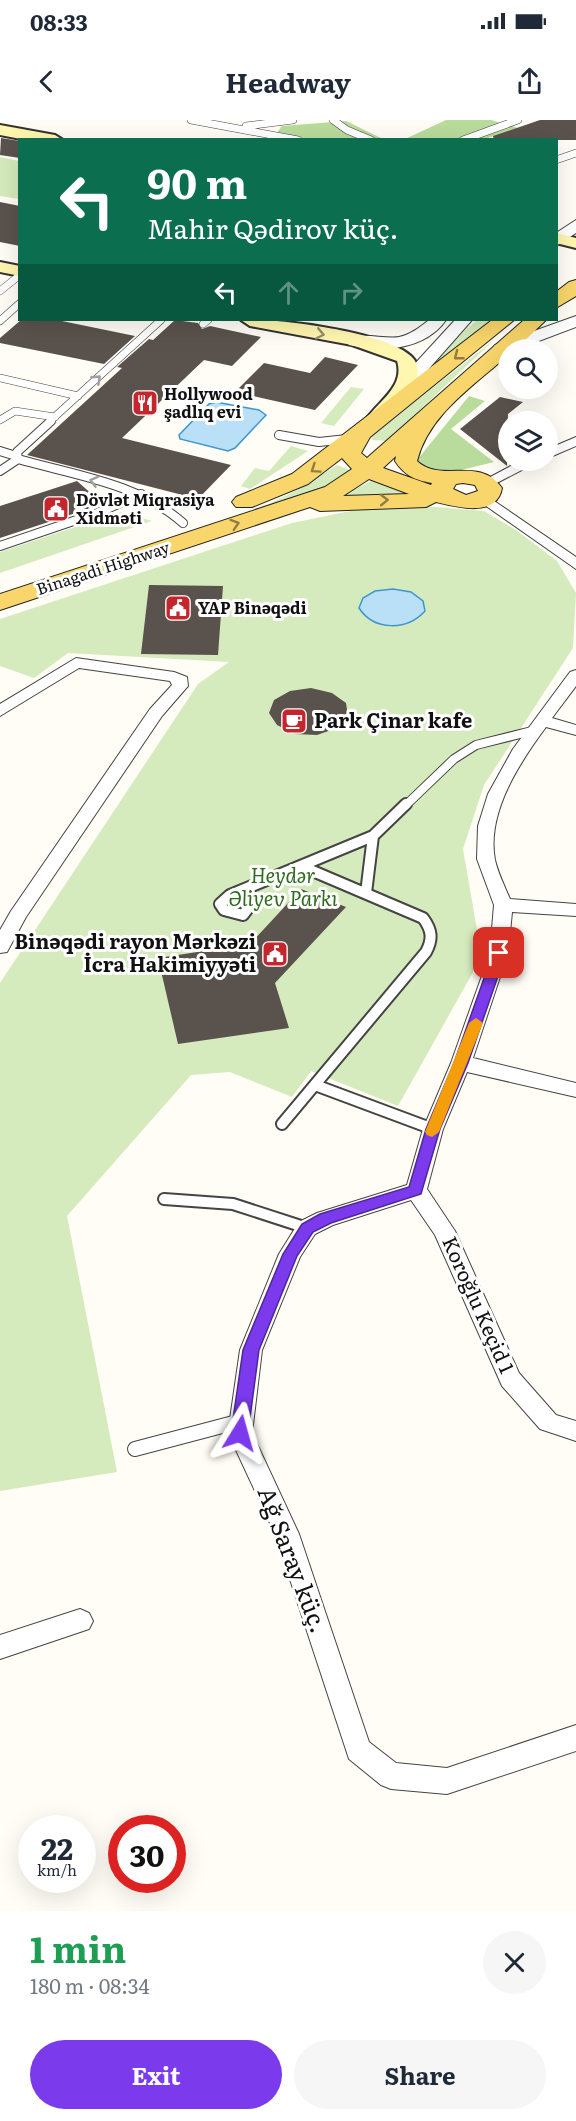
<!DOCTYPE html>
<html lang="en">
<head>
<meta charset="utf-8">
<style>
	:root { --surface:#fff; --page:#f6f6f7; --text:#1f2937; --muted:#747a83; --accent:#7c3aed }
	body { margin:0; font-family:Literata,serif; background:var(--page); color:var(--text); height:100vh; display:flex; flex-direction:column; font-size:22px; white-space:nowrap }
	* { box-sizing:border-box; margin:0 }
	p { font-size:20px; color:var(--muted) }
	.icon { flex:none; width:33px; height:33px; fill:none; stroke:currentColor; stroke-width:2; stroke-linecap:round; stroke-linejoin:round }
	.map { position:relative; height:1791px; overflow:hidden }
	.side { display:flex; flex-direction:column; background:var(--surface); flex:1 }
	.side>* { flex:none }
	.hud { position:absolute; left:18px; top:18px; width:540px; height:183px; border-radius:0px; box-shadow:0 6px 24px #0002; background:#0b6e4f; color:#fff; overflow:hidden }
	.controls { position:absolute; left:498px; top:219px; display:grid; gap:12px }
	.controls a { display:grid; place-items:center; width:60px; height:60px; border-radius:50%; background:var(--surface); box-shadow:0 6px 24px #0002; font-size:30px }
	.speed { position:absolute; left:18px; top:1695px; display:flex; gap:12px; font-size:30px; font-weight:700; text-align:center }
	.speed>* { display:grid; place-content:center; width:78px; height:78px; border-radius:50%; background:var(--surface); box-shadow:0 6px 24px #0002; line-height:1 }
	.speed small { font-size:15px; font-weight:400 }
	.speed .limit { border:9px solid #d22; background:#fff; color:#111 }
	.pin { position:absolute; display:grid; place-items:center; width:51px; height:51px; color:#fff; margin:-26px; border-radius:12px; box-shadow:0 3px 9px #0006 }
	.me { position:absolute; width:66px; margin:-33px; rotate:8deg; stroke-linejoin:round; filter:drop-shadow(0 0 4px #0008) }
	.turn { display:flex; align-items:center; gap:21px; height:126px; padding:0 30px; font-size:27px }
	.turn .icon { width:78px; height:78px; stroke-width:2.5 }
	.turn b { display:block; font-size:42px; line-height:51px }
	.lanes { display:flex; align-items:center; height:57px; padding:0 30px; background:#0003; justify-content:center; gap:30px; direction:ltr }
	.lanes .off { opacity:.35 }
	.round { display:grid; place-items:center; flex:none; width:63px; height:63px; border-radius:32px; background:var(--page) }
	.overview { display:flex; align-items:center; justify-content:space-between; height:102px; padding:0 30px }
	h1 { font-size:36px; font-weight:700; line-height:45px; color:#1e9e55 }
	.cta { display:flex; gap:12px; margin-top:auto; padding:12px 30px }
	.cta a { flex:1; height:69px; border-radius:36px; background:var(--accent); color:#fff; font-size:24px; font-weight:700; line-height:69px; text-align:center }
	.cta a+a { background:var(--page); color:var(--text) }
	.status { display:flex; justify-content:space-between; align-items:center; height:42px; padding:0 30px; background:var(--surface); direction:ltr }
	.status svg { height:16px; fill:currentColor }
	header { display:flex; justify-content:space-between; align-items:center; height:78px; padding:0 30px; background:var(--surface); font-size:27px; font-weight:700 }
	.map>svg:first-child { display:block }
	.green { fill:#d5ebbd }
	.forest { fill:#b9dc9c }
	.water { fill:#b9e0f7; stroke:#3f96cf; stroke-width:1.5 }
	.building { fill:#5a524d }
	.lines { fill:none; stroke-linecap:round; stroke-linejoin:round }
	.service-far3-casing { stroke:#444; stroke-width:8 }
	.service-far2-casing { stroke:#444; stroke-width:10 }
	.service-far1-casing { stroke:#444; stroke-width:14 }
	.service-casing { stroke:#444; stroke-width:16 }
	.minor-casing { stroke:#444; stroke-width:2 }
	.tertiary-casing { stroke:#444; stroke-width:2 }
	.secondary-casing { stroke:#333; stroke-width:4 }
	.primary-casing { stroke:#222; stroke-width:2 }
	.service-far3 { stroke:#fff; stroke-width:7 }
	.service-far2 { stroke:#fff; stroke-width:8 }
	.service-far1 { stroke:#fff; stroke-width:10 }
	.service { stroke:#fff; stroke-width:14 }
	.minor { fill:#fff; fill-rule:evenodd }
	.tertiary { fill:#fff; fill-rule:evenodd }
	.secondary { fill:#fff6b0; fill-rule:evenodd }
	.primary { fill:#f9d66b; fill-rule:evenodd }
	.oneway { stroke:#948f68 }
	.oneway2 { stroke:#917d42 }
	.oneway3 { stroke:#a0a0a0 }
	.route { fill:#7c3aed; stroke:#51269a; stroke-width:1.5 }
	.slow { fill:#f59e0b }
	.labels { text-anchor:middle; stroke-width:6; stroke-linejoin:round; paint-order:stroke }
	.far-poi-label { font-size:16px; font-weight:bold; fill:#111; stroke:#fff; text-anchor:start }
	.far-street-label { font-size:16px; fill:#111; stroke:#fff }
	.poi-label { font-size:20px; font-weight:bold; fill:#111; stroke:#fff; text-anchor:start }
	.park-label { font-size:20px; font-style:italic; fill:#2f6b1f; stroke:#fff }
	.street-label { font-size:20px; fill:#111; stroke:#fff }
	.near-street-label { font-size:24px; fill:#111; stroke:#fff }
</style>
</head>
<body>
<div class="status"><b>08:33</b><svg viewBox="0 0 49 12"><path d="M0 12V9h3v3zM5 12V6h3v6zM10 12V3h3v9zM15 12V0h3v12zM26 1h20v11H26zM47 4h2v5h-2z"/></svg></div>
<header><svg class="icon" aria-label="back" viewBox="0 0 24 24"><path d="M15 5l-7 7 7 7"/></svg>Headway<svg class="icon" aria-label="share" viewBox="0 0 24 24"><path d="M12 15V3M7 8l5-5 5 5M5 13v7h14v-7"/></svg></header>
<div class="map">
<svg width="576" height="1791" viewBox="0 0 576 1791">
	<rect width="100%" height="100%" fill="#fffdf5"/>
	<path class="green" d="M 0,37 L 19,41 L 19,79 L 0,76 Z
		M 477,200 L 494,200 L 428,252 L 449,224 Z
		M 495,219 L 387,321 L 372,320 L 371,316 Z
		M 351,267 L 364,269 L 334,306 L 321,303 Z
		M 291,326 L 308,331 L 250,369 L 241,366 L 255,348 L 269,351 Z
		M 337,345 L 355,352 L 321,371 L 251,393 L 301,368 Z
		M 371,361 L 420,373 L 337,378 Z
		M 424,386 L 484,391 L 516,410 L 557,441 L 576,473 L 573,528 L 484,665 L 463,729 L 481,833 L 472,854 L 398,986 L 311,951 L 292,977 L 230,952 L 191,955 L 67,1096 L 117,1352 L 0,1371 L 0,863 L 198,564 L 229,542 L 68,533 L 34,558 L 0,546 L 0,499 L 292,403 L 365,388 Z
		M 120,392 L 152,401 L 0,453 L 0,432 Z"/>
	<path class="forest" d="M 446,0 L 491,0 L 518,8 L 485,19 L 405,19 Z
		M 346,1 L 381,18 L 298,20 L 275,15 L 282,6 Z
		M 469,276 L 485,281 L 451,309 L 494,342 L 449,353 L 423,348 L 417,340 Z"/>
	<path class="water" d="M 216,282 L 259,290 L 266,295 L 235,328 L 228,331 L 180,319 L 179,315 L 209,284 Z
		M 393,469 L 411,472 L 423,481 L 425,491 C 407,511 374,511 359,488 L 363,478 L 375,471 Z"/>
	<path class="building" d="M 540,0 L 576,0 L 576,20 L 494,20 L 493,16 Z
		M 1,18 L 20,21 L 20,38 L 0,35 Z
		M 0,82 L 20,86 L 20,126 L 0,122 Z
		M 21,200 L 57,200 L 135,216 L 104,244 L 0,223 L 0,218 Z
		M 175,200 L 198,203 L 202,209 L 210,206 L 261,217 L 232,246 L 204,240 L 122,318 L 231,345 L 198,379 L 27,335 L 122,248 L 117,247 L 149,219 L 153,220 Z
		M 325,237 L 358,245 L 315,290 L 235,272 L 264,243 L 310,253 Z
		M 500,277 L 523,282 L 508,294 L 507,346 L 460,309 Z
		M 77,361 L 103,384 L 0,418 L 0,386 Z
		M 149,465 L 223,466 L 218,535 L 141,534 Z
		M 311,568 L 332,573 L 346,583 L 348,596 L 337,608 L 317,615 L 295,614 L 277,605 L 269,593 L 274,580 L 290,571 Z
		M 301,769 L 346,787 L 275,863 L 289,908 L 178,924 L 158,838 L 250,824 Z"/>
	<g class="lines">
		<g class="service-far3-casing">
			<path id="service-far3" d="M 191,0 L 298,20
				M 333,0 L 347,10 L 371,20
				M 246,6 L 293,0
				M 463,20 L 518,0
				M 556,40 L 576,33
				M 0,171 L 20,155
				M 0,201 L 20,183
				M 203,204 L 208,200
				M 0,258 L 78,276
				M 0,300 L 15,291 L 55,297
				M 49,302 L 161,200"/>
		</g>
		<g class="service-far2-casing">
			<path id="service-far2" d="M 51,301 L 17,332 L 18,339 C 74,355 138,363 183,403
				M 279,315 L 319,322 L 347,319
				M 0,331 L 16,336
				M 0,351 L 18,339
				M 0,426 L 100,392 L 141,374
				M 405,686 L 454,639 L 476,625 L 536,610"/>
		</g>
		<g class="service-far1-casing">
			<path id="service-far1" d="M 243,770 L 252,783 L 243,795 L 224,790 L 220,784 L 230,775 L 373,716 L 406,684
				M 366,773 L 373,716
				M 315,965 L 433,1009
				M 282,1004 L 426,832 C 433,819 432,810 423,798 L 301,746
				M 164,1079 L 233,1084 L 307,1108"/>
		</g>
		<g class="service-casing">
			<path id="service" d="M 135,1329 L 241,1301"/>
		</g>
		<g class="minor-casing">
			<path id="minor" d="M 576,317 L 576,326 L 548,338 L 548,329 Z
				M 522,340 L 541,340 L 491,366 L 486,367 L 479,363 Z
				M 484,374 L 576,437 L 576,449 L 479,381 L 477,378 L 479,375 Z
				M 76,538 L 174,552 L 187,557 L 188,566 L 162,596 L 26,797 L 7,832 L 0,833 L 0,810 L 11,791 L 150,589 L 172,565 L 170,561 L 79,548 L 0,596 L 0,584 Z
				M 576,550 L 576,566 L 552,598 L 576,605 L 576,615 L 546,607 C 520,642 486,693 495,740 C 498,753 505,767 510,779 L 576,784 L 576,796 L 512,792 L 508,833 L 473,938 L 576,963 L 576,977 L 467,952 L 443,1009 L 427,1069 L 455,1111 L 519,1253 L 556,1295 L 576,1301 L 576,1321 L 540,1309 L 502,1266 L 435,1115 L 411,1080 L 333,1105 L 315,1114 L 300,1137 L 262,1230 L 252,1313 L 299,1414 L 369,1622 L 396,1643 L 447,1648 L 576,1605 L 576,1631 L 447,1674 L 391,1669 L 381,1665 L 349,1639 L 275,1414 L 228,1313 L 240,1230 L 279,1134 L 299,1102 L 317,1093 L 407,1065 L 423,1009 L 451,943 L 490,833 L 494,785 L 477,739 L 478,706 L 488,674 L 513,629 L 570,552 Z
				M 80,1489 L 89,1493 L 93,1501 L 89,1509 L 0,1539 L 0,1515 Z"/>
		</g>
		<g class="tertiary-casing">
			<path id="tertiary" d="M 576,100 L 576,113 L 556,126 L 556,113 Z
				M 576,196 L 576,207 L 515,230 L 508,230 L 507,233 L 495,233 L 492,229 L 495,225 Z
				M 429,200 L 446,200 C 425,230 382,233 349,225 L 347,221 C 356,210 385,220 399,217 C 410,215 420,207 429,200 Z
				M 455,200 L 472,200 L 411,269 L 399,269 L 396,265 L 399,261 Z"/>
		</g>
		<g class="secondary-casing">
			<path id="secondary" d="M 0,5 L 55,15 L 63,20 L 26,20 L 0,15 Z
				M 556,113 L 576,118 L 576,128 L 556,123 Z
				M 0,142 L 20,146 L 20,156 L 0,152 Z
				M 241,200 C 270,197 409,213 417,245 C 423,267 397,288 384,302 L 370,302 L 367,298 C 379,281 405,266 397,241 L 352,225 L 250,206 Z"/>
		</g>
		<g class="primary-casing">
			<path id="primary" d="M 576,160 L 576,176 L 556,188 L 556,172 L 569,162 Z
				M 492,200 L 514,200 L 370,317 L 361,333 L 367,338 L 524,200 L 546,200 L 515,230 L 508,230 L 508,235 C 474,266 429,294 417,341 C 442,364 479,335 502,368 C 497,398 456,387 436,382 L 426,387 L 320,391 L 310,387 L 0,490 L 0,474 L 325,367 L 352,349 L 342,338 L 308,364 L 252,387 L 236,387 L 232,382 L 236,377 L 292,354 ZM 396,336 L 395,341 C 405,356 415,360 432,363 L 431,365 L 383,348 ZM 369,359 L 409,374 L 343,376 ZM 463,363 L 475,365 L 478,371 L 466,375 L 453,369 L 456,364 Z"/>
		</g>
		<use href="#service-far3" class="service-far3"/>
		<use href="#service-far2" class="service-far2"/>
		<use href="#service-far1" class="service-far1"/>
		<use href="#service" class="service"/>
		<use href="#minor" class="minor"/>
		<use href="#tertiary" class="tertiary"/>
		<use href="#secondary" class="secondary"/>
		<use href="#primary" class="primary"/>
	</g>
	<defs><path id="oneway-chevron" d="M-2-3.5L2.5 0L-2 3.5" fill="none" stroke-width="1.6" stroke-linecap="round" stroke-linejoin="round" transform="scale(1.5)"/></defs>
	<use class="oneway" href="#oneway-chevron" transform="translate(320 214) rotate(12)"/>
	<g class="oneway2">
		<use href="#oneway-chevron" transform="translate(458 236) rotate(142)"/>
		<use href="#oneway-chevron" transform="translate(315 349) rotate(146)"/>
		<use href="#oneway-chevron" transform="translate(384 380) rotate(-1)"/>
		<use href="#oneway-chevron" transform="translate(235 404) rotate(-18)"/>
	</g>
	<g class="oneway3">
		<use href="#oneway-chevron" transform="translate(97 259) rotate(-43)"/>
		<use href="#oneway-chevron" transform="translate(94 361) rotate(-165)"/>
	</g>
	<path class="route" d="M 499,828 L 506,833 L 468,943 L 440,1009 L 421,1074 L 331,1103 L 313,1112 L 297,1136 L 259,1230 L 248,1313 L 245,1318 L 234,1318 L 231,1313 L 243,1230 L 283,1134 L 302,1104 L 320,1094 L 409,1067 L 426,1009 L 454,943 L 493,833 Z"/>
	<path class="slow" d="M 476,898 L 483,903 L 439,1012 L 432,1017 L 427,1015 L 425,1012 L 469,903 Z"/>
	<defs>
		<g id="restaurant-square" transform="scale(1.35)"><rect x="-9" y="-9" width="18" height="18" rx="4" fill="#c4262e" stroke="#fff"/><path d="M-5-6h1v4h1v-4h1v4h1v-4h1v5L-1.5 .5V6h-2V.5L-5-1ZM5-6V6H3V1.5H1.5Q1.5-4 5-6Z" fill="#fff"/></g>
		<g id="civic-square" transform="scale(1.35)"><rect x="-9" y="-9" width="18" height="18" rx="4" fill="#c4262e" stroke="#fff"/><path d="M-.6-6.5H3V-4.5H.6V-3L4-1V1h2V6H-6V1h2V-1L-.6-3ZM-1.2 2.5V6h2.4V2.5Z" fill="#fff"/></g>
		<g id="cafe-square" transform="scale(1.35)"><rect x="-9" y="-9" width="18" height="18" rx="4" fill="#c4262e" stroke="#fff"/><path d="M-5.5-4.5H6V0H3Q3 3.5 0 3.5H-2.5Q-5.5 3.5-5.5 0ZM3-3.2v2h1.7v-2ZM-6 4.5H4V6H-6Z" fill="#fff"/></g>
	</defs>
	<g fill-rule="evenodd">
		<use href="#restaurant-square" x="145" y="283"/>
		<use href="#civic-square" x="56" y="389"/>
		<use href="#civic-square" x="178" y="488"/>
		<use href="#cafe-square" x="294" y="601"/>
		<use href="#civic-square" x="275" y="834"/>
	</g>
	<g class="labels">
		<g class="far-poi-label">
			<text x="164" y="280">Hollywood<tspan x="164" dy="18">şadlıq evi</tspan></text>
			<text x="76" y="386">Dövlət Miqrasiya<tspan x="76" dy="18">Xidməti</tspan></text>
			<text x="198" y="494">YAP Binəqədi</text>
		</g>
		<g class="far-street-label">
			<text transform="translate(103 448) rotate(-18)" y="6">Binagadi Highway</text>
		</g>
		<g class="poi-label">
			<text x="314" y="608">Park Çinar kafe</text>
			<text x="256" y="829" text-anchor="end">Binəqədi rayon Mərkəzi<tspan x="256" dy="23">İcra Hakimiyyəti</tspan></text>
		</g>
		<g class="park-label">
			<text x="283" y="763">Heydər<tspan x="283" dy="23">Əliyev Parkı</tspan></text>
		</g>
		<g class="street-label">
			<text transform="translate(478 1185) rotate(66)" y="7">Koroğlu Keçid 1</text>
		</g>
		<g class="near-street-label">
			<text transform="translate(292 1440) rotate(69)" y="8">Ağ Saray küç.</text>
		</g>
	</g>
</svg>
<div class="controls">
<a><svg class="icon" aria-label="search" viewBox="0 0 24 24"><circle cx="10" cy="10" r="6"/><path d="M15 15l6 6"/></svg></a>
<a><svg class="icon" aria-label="layers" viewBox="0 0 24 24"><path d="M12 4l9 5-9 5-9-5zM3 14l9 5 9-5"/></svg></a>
</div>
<div class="speed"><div>22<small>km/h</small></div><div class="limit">30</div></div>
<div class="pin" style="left:499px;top:833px;background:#d93025"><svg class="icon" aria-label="arrive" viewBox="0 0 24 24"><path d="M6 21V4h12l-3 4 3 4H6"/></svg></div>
<svg class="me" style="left:240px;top:1313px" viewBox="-20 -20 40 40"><path d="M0-17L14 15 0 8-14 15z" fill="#7c3aed" stroke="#fff" stroke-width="4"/></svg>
<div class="hud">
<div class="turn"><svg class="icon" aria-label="left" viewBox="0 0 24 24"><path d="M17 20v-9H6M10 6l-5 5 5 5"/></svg><div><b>90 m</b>Mahir Qədirov küç.</div></div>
<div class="lanes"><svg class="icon" aria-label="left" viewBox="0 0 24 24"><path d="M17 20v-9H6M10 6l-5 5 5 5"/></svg><svg class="icon off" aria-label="ahead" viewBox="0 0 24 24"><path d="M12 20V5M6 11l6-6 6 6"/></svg><svg class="icon off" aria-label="right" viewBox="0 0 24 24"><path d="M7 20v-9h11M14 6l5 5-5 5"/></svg></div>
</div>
</div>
<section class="side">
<div class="overview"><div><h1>1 min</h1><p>180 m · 08:34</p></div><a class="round"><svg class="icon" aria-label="close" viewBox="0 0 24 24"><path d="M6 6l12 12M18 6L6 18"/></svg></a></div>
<div class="cta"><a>Exit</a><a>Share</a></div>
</section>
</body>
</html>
